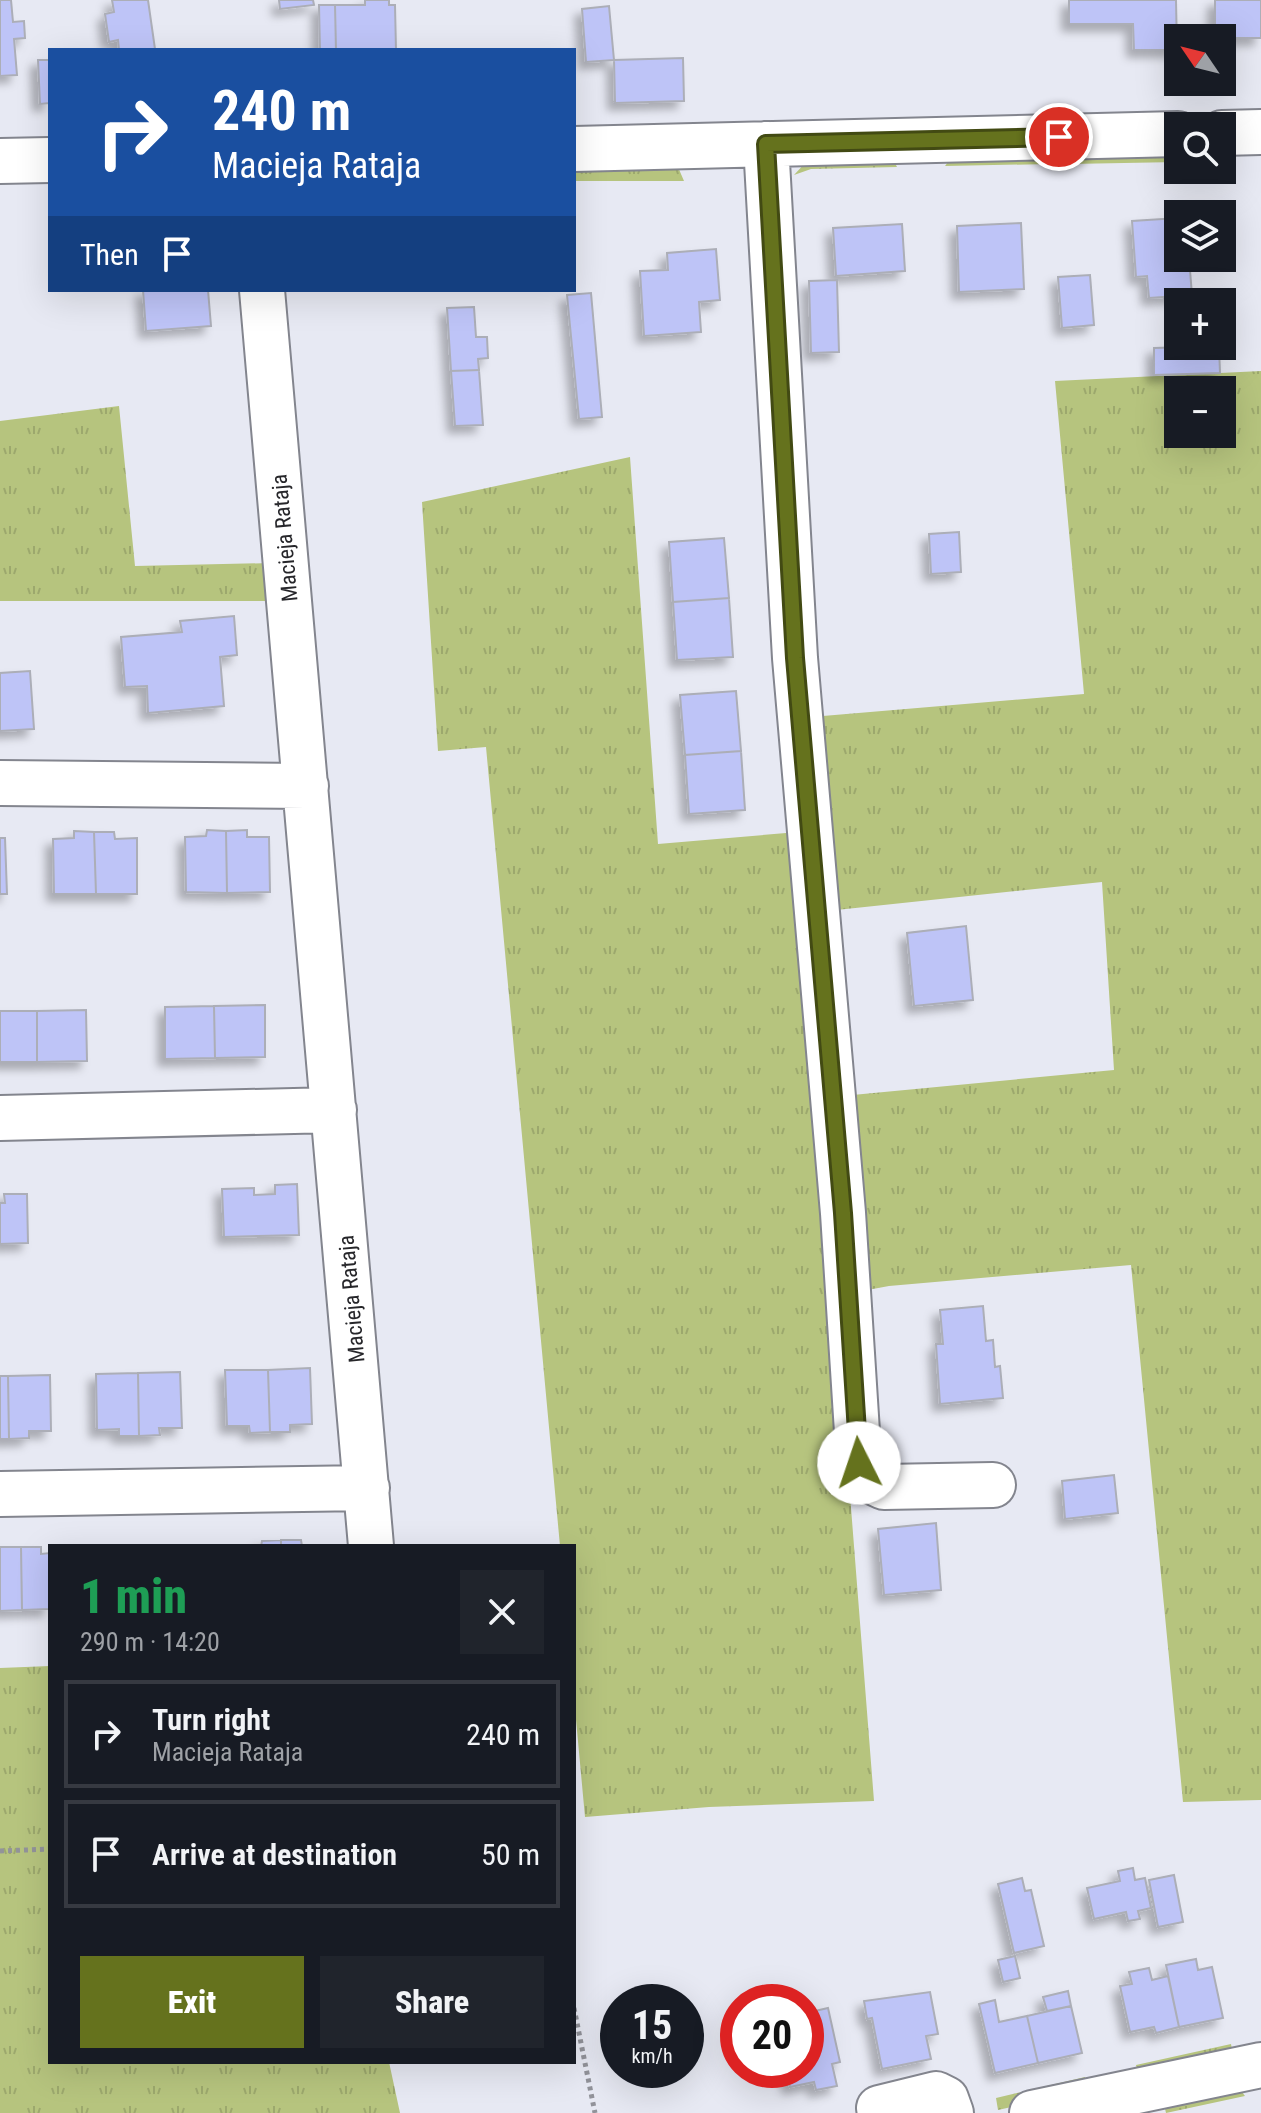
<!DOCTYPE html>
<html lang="en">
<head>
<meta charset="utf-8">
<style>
	:root { --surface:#171b24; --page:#20242c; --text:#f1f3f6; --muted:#9ea1a6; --line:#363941; --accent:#65721d }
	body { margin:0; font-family:"Roboto Condensed",sans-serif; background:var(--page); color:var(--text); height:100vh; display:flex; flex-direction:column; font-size:30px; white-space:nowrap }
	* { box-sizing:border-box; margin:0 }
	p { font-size:26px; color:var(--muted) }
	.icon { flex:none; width:44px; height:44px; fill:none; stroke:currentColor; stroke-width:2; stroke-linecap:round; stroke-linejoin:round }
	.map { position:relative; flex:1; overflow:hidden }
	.side { position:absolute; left:48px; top:1544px; width:528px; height:520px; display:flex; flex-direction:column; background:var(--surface); border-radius:0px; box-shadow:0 8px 32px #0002 }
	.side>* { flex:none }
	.top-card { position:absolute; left:48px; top:48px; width:528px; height:244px; border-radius:0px; box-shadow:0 8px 32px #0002; background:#1a4fa0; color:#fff; overflow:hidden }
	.needle { width:52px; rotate:305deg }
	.buttons { position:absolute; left:1164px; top:24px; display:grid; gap:16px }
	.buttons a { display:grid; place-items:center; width:72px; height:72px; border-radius:0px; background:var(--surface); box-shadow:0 8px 32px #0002; font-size:40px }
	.speed { position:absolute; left:600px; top:1984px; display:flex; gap:16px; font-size:40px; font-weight:700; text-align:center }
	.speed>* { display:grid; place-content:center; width:104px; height:104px; border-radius:50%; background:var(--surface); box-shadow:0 8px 32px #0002; line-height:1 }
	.speed small { font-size:20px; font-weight:400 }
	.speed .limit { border:12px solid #d22; background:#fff; color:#111 }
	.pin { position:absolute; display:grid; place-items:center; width:68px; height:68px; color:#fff; margin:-34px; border:4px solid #fff; border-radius:50%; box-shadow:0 2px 8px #0007 }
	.me { position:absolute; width:88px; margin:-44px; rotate:356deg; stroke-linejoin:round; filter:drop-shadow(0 0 6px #0008) }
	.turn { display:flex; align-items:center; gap:28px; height:168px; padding:0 32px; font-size:36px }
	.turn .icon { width:104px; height:104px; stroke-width:2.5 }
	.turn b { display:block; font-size:56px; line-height:68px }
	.then { display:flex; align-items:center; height:76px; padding:0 32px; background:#0003; gap:16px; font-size:30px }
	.round { display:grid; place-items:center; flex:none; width:84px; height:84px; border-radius:0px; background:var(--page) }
	.head { display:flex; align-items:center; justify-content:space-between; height:136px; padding:0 32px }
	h1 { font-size:48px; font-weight:800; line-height:60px; color:#1e9e55 }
	.action { display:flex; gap:16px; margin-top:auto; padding:16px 32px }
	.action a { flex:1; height:92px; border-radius:0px; background:var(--accent); color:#fff; font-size:32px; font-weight:800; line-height:92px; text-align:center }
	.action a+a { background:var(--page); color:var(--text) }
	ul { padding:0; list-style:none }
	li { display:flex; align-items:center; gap:24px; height:108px; margin:0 16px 12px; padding:0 16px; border:4px solid var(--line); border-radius:0px }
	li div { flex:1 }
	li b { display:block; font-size:30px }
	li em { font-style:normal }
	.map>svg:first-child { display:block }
	.grass { fill:url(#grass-tufts); fill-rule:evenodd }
	.building { fill:#bec4f7; stroke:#acaeb7; stroke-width:2; filter:url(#shadow) }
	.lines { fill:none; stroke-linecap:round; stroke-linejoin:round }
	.minor-casing { stroke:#83858e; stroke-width:48 }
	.path { stroke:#92939a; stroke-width:5; stroke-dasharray:4 4; stroke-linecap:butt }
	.minor { stroke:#fff; stroke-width:44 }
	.route-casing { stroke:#424a13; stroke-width:20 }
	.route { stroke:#65721d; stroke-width:14 }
	.labels { text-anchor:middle; stroke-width:6; stroke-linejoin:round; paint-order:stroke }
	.street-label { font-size:22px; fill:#26262a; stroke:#fff }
</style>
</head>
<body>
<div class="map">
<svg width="1261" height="2113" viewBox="0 0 1261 2113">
	<defs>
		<pattern id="grass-tufts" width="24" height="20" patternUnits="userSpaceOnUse" patternTransform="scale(2)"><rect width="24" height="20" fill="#b6c47e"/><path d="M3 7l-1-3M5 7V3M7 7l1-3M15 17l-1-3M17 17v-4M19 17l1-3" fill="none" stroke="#9ca86d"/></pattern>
		<filter id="shadow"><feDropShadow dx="-7" dy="7" stdDeviation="4" flood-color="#0004"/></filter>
	</defs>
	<rect width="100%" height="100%" fill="#e7e9f3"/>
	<path class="grass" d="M 1177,150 L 1178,162 L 1070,164 L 1078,152 Z
		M 1045,152 L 1050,164 L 945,166 L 954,154 Z
		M 892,157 L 897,167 L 811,169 L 794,175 L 807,161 Z
		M 574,164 L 678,167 L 684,181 L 574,181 Z
		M 1261,371 L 1261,1800 L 1183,1802 L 1131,1265 L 889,1286 L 862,1291 L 842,1096 L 1114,1070 L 1102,882 L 827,911 L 811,717 L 1084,694 L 1055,381 ZM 1178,390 L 1222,390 L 1222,434 L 1178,434 Z
		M 119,406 L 135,566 L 271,563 L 274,601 L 0,601 L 0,421 Z
		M 630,457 L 658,844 L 798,832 L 874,1801 L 709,1807 L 585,1817 L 574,1698 L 574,1546 L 560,1546 L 486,747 L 438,751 L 422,502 Z
		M 50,1666 L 50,2062 L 389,2062 L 400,2113 L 0,2113 L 0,1668 Z
		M 1231,2044 L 1234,2060 L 1138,2075 L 1136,2065 Z
		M 1085,2077 L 1088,2090 L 998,2110 L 996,2098 Z
		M 1236,2084 L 1245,2096 L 1166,2113 L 1163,2100 Z"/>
	<path class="building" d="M 0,0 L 11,0 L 13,22 L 24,21 L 25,38 L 14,39 L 17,75 L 0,76 Z
		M 112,0 L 148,0 L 155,49 L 119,50 L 118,40 L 109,42 L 105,14 L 114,12 Z
		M 279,0 L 313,0 L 314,5 L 280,9 Z
		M 365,0 L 389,0 L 389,5 L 395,5 L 396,50 L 336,50 L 335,5 L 365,5 Z
		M 1069,0 L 1176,0 L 1177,50 L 1134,50 L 1133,24 L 1069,24 Z
		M 1215,0 L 1261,0 L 1261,38 L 1215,38 Z
		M 319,5 L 335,5 L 336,50 L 320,50 Z
		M 609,6 L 614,60 L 586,62 L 582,9 Z
		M 683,58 L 684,101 L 615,103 L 614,60 Z
		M 38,60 L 50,60 L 50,103 L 40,104 Z
		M 1178,218 L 1178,258 L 1189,258 L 1192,295 L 1149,298 L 1147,276 L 1136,277 L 1132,221 Z
		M 1021,223 L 1024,289 L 959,292 L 957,226 Z
		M 902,224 L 905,271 L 836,276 L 833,228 Z
		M 716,249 L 720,300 L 699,302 L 701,332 L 644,336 L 640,271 L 668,270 L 667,253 Z
		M 1090,275 L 1094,325 L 1062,328 L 1058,277 Z
		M 837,280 L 839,352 L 811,353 L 809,281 Z
		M 143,290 L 208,290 L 211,326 L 146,331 Z
		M 591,293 L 602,417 L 579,419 L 567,295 Z
		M 474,307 L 476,337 L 487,337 L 488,358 L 478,359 L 479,370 L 451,371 L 447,308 Z
		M 1219,346 L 1220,373 L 1154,375 L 1154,348 Z
		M 479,370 L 483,425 L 455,426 L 451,371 Z
		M 959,532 L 961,572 L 931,574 L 929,534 Z
		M 724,538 L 729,598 L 673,602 L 669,542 Z
		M 729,598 L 733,657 L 677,660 L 673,602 Z
		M 234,616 L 237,655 L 220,657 L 224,706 L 148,713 L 147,686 L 125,687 L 121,637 L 182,632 L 180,621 Z
		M 30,671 L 34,729 L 0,731 L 0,673 Z
		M 736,691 L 741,751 L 685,755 L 680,695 Z
		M 741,751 L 745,810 L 689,814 L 685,755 Z
		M 207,830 L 226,831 L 227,893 L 186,892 L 185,837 L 206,836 Z
		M 247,830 L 247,837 L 269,837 L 270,892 L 227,893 L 226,831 Z
		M 74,831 L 94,832 L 96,894 L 54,894 L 53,839 L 74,838 Z
		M 94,832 L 114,832 L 115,839 L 137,838 L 137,894 L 96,894 Z
		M 0,838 L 5,838 L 7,894 L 0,894 Z
		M 966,926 L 973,1000 L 914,1006 L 907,933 Z
		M 265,1005 L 265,1057 L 215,1058 L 214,1006 Z
		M 214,1006 L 215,1058 L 165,1059 L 165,1007 Z
		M 86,1010 L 87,1061 L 37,1062 L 37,1011 Z
		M 0,1011 L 37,1011 L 37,1062 L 0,1062 Z
		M 297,1184 L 299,1235 L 224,1237 L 222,1189 L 254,1188 L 254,1195 L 275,1194 L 275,1185 Z
		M 4,1194 L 27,1194 L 28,1243 L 0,1244 L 0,1203 L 5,1203 Z
		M 983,1306 L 986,1341 L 993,1340 L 995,1367 L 1000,1366 L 1003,1398 L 940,1404 L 936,1344 L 943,1344 L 940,1310 Z
		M 310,1368 L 312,1424 L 290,1425 L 290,1432 L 270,1432 L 268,1370 Z
		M 225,1370 L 268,1370 L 270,1432 L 250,1433 L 249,1426 L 227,1426 Z
		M 180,1372 L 182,1428 L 159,1428 L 160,1435 L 139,1436 L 138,1373 Z
		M 138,1373 L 139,1436 L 119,1436 L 119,1429 L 97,1430 L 96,1374 Z
		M 50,1375 L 51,1431 L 29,1431 L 29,1438 L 9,1439 L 8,1376 Z
		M 0,1376 L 8,1376 L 9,1439 L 0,1439 Z
		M 1114,1475 L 1118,1513 L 1065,1519 L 1062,1481 Z
		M 936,1523 L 941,1590 L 884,1595 L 878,1529 Z
		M 281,1540 L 281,1546 L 261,1546 L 262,1541 Z
		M 281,1540 L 301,1540 L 302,1546 L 281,1546 Z
		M 0,1547 L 21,1547 L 22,1610 L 0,1611 Z
		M 21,1547 L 41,1547 L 41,1554 L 50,1553 L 50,1609 L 22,1610 Z
		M 1133,1868 L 1135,1880 L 1145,1878 L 1151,1908 L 1138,1911 L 1140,1919 L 1128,1921 L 1126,1912 L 1094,1919 L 1087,1888 L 1120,1881 L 1118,1871 Z
		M 1174,1875 L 1183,1922 L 1158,1927 L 1149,1880 Z
		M 1022,1878 L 1025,1891 L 1031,1890 L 1044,1946 L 1014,1953 L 998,1884 Z
		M 1015,1956 L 1020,1978 L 1003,1982 L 998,1960 Z
		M 1196,1959 L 1198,1970 L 1212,1967 L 1223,2018 L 1179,2027 L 1166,1965 Z
		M 1149,1968 L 1152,1980 L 1168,1976 L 1179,2027 L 1156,2033 L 1154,2027 L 1130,2032 L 1120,1986 L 1132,1984 L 1129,1972 Z
		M 1068,1991 L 1071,2006 L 1047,2011 L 1043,1997 Z
		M 930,1992 L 938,2034 L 926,2036 L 931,2059 L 882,2069 L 872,2018 L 867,2019 L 864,2001 Z
		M 995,2000 L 999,2022 L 1027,2016 L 1038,2063 L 995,2073 L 979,2004 Z
		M 1071,2006 L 1082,2053 L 1038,2063 L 1027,2016 Z
		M 828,2008 L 840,2062 L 832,2064 L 837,2086 L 816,2090 L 814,2082 L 790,2087 L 786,2070 L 806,2070 L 806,2013 Z"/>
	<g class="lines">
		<g class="minor-casing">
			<path id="minor" d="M 1222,133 L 1261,132
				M 766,144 L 795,658 L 843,1213 L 859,1463 L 869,1480 L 884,1487 L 993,1485
				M 574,149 L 1178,134
				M 0,161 L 50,160
				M 262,290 L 371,1546
				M 0,783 L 306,786
				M 0,1118 L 334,1110
				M 0,1494 L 367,1488
				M 879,2108 L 936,2094 L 946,2099 L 951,2113
				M 1032,2113 L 1261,2065"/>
		</g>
		<path class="path" d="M 0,1851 L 50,1849
			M 574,2008 L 595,2113"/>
		<use href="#minor" class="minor"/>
	</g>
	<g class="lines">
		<g class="route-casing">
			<path id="route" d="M 859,1463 L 843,1213 L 795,658 L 766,144 L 1059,137"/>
		</g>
		<use href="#route" class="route"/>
	</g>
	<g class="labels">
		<g class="street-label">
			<text transform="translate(284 538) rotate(-95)" y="8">Macieja Rataja</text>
			<text transform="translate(351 1299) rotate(-95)" y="8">Macieja Rataja</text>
		</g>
	</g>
</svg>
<div class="buttons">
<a><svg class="needle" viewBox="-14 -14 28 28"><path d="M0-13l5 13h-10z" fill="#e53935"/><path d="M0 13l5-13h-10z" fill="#9ea1a6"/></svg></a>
<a><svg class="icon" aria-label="search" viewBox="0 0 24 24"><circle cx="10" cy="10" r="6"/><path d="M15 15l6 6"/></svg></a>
<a><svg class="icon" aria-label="layers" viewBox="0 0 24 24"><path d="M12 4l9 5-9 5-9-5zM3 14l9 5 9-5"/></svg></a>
<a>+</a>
<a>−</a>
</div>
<div class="speed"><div>15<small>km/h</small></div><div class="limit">20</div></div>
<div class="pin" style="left:1059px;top:137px;background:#d93025"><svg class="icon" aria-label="arrive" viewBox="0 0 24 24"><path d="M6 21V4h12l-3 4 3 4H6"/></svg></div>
<svg class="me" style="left:859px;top:1463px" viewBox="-20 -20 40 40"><circle r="19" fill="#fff"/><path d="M0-13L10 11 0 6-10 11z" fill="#65721d"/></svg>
<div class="top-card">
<div class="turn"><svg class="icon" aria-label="right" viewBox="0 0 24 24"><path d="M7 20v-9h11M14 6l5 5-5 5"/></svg><div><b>240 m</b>Macieja Rataja</div></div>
<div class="then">Then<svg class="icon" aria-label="arrive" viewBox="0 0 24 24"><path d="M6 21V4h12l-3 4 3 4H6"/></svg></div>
</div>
<section class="side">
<div class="head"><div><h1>1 min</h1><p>290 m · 14:20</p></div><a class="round"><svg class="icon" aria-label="close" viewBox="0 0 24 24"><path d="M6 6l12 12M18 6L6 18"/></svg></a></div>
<ul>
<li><svg class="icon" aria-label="right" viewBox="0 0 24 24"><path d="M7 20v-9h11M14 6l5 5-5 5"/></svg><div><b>Turn right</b><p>Macieja Rataja</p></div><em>240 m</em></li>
<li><svg class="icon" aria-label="arrive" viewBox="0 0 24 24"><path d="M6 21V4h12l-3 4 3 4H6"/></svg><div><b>Arrive at destination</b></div><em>50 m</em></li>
</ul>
<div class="action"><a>Exit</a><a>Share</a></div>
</section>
</div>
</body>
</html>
